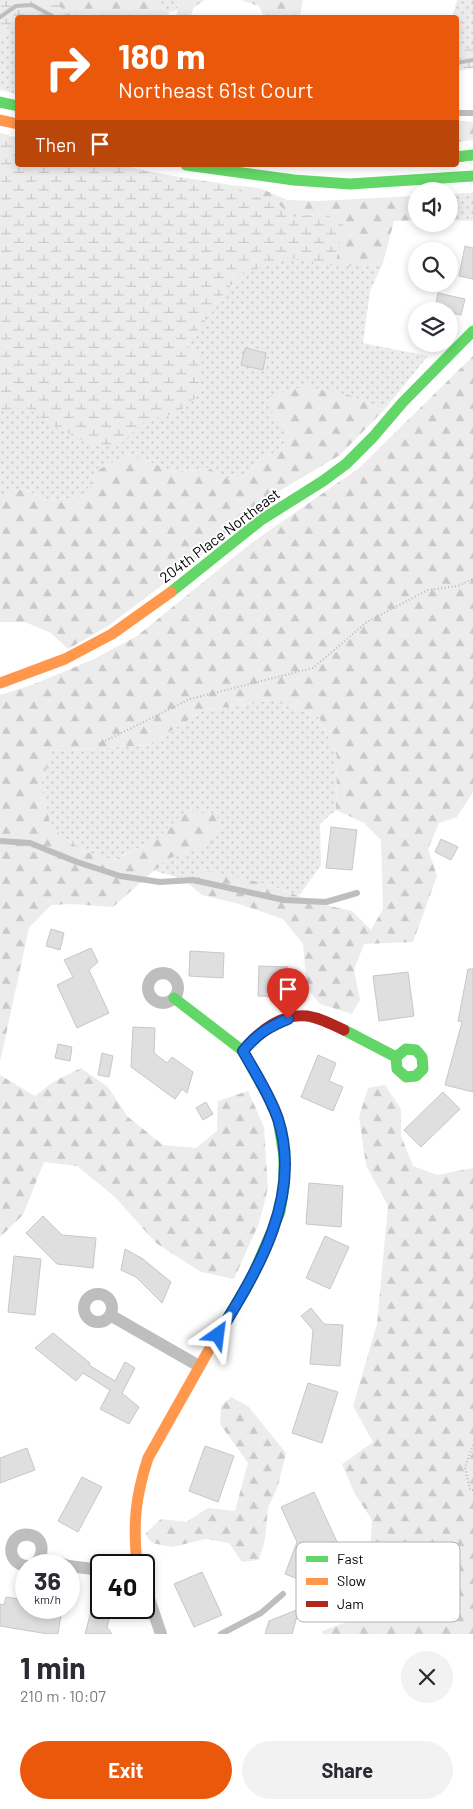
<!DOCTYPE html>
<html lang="en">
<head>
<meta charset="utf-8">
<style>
	:root { --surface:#fff; --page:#f2f2f3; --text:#2b2b33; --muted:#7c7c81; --accent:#ea580c }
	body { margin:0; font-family:Barlow,sans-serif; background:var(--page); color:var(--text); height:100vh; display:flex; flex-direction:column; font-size:19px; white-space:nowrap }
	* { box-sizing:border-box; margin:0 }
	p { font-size:16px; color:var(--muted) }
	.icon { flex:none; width:28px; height:28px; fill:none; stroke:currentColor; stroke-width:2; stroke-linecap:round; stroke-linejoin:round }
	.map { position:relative; height:1634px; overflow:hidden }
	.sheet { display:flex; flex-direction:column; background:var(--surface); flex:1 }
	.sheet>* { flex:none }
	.hud { position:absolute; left:15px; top:15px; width:444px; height:152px; border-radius:5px; box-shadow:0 2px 8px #0003; background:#ea580c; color:#fff; overflow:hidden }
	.tools { position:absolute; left:408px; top:182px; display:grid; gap:10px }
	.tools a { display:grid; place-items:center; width:50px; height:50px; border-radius:50%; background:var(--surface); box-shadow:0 2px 8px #0003; font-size:25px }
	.speed { position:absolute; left:15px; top:1554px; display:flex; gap:10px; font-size:25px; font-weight:700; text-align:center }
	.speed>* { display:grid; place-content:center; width:65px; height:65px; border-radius:50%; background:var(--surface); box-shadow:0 2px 8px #0003; line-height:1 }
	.speed small { font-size:12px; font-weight:400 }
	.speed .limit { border:2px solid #111; border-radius:8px; background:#fff; color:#111 }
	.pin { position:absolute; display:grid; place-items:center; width:42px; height:42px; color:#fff; margin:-51px -21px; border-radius:50% 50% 50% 0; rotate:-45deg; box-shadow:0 0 5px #0007 }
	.pin .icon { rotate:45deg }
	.me { position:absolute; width:55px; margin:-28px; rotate:31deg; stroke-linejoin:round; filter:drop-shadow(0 0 4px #0008) }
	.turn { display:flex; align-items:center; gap:18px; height:105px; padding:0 20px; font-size:22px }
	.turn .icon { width:65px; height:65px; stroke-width:2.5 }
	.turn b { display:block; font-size:35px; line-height:42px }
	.then { display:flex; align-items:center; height:48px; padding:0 20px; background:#0003; gap:10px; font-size:19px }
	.round { display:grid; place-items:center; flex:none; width:52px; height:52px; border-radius:26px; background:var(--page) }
	.overview { display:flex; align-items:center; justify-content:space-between; height:85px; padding:0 20px }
	h1 { font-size:30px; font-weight:700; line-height:38px }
	.button { display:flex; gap:10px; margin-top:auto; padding:10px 20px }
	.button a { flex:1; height:58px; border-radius:30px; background:var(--accent); color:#fff; font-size:20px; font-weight:700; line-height:58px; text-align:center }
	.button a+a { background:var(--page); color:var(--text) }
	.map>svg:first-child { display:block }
	.grass { fill:url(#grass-dots) }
	.forest { fill:url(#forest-firs) }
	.wetland { fill:url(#wetland-marsh) }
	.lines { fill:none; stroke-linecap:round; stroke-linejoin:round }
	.stream { stroke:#bfbfbf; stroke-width:4 }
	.building { fill:#dfdfdf; stroke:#c7c7c7 }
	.path { stroke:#b9b9b9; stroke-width:2; stroke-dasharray:1 2.5; stroke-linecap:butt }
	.lane { stroke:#bebebe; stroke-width:6 }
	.street { stroke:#bebebe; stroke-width:12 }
	.fast { stroke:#63d668; stroke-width:11 }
	.slow { stroke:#ff974d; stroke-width:11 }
	.jam { stroke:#b3261e; stroke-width:11 }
	.route-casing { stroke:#114b97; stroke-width:12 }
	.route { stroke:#1a73e8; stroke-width:9 }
	.labels { text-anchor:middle; stroke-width:4; stroke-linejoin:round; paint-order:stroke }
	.street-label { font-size:15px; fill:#000; stroke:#fff }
	.key { fill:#fff; stroke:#b2b2b2; stroke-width:1 }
	.key-label { font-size:14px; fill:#000 }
</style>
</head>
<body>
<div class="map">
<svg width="473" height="1634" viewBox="0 0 473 1634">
	<defs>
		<pattern id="grass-dots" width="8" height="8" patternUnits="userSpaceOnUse" patternTransform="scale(1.25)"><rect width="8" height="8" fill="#ececec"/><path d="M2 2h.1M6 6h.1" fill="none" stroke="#c9c9c9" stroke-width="1.8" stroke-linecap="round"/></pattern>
		<pattern id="forest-firs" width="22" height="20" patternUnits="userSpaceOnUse" patternTransform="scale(1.25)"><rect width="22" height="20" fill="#ececec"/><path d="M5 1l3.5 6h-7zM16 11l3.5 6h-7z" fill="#c9c9c9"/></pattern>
		<pattern id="wetland-marsh" width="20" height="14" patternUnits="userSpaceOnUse" patternTransform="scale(1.25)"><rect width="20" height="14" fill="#ececec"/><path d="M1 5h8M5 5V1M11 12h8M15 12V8" fill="none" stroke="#c9c9c9"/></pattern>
	</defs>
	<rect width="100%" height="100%" fill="#fff"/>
	<path class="grass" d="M 151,0 L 180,0 L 177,10 L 169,12 Z
		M 457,0 L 473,0 L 473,68 L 456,71 L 456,18 L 452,18 Z
		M 8,26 L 17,26 L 17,94 L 0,90 L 0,40 Z
		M 0,133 L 17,138 L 18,165 L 118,165 L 172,176 L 230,185 L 246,195 L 275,201 L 292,217 L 324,213 L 363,266 L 383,263 L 370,291 L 363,343 L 428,356 L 384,410 L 349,395 L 272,413 L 287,428 L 283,448 L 261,459 L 246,476 L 227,479 L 209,468 L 178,473 L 129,454 L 98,470 L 83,497 L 48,500 L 23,489 L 0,496 Z
		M 473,193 L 473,221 L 449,220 L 449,194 Z
		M 271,700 L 319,717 L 337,756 L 336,810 L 320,824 L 321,865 L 299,896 L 270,885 L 183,879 L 152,870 L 167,858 L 210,844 L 186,811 L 157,839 L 113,860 L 83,851 L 51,827 L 41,785 L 52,751 L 148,745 L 203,711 Z"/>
	<path class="forest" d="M 50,0 L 151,0 L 169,12 L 168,17 L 74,17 Z
		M 180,0 L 205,0 L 194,7 L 190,17 L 176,17 Z
		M 240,0 L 303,0 L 300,17 L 309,17 L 264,17 L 259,6 Z
		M 463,121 L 473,122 L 473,140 L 456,142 L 456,122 Z
		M 230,185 L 260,188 L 287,200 L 318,201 L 416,196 L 416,220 L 394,221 L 383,263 L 363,266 L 335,266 L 341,240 L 324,213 L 292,217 L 274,201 L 246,195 Z
		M 473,356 L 473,792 L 457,817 L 439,823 L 428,849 L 437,876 L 413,942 L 364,944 L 354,970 L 360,1000 L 352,1014 L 320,1004 L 307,988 L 303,944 L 283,919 L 239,904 L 202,895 L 183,879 L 202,869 L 270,885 L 316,903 L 352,911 L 371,930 L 383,909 L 381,840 L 364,823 L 336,810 L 337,756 L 319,717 L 271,700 L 203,711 L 148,745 L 52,751 L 41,785 L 51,827 L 83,851 L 114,860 L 157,839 L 186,811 L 217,814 L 219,829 L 210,844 L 167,859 L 113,907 L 72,904 L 51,905 L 29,928 L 0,1062 L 0,695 L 32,685 L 94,659 L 137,636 L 250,544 L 359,468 Z
		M 305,386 L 349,395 L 384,410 L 340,455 L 266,499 L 190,564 L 144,599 L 108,626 L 68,649 L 51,633 L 25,622 L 0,622 L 0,496 L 23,489 L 48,500 L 82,497 L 98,470 L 129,454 L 178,473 L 209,468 L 227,479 L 246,476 L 261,459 L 283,448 L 287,428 L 272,413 L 269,396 Z
		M 81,1068 L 108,1087 L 128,1117 L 163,1145 L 196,1148 L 217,1131 L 218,1101 L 248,1091 L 264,1127 L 268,1188 L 259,1223 L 234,1279 L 201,1272 L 156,1243 L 115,1197 L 77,1166 L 44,1162 L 23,1215 L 0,1237 L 0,1075 L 35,1096 L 53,1082 Z
		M 385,1085 L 401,1109 L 401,1136 L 413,1166 L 437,1175 L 473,1168 L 473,1634 L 323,1634 L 322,1631 L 366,1615 L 372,1520 L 355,1494 L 342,1464 L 373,1442 L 353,1406 L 377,1324 L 388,1206 L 366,1165 L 359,1117 L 368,1088 Z
		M 231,1397 L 248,1406 L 286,1453 L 278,1486 L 268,1508 L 265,1539 L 259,1560 L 242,1562 L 229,1543 L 206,1539 L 172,1547 L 152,1543 L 145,1534 L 161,1519 L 186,1522 L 208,1508 L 235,1511 L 248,1463 L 220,1424 L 221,1406 Z"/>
	<path class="wetland" d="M 0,0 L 50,0 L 74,17 L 18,18 L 17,26 L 8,26 L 0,40 Z
		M 473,49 L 473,68 L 456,71 L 456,51 Z
		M 0,133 L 17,138 L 18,165 L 118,165 L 172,176 L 230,185 L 246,195 L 275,201 L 292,217 L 324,213 L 343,225 L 335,266 L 289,258 L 244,273 L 225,291 L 213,311 L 185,346 L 202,356 L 200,394 L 177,413 L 145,421 L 120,445 L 91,445 L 52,425 L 26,407 L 0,411 Z"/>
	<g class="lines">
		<path class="stream" d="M 0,17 L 16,6 L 32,5 L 56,18
			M 456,63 L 473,60"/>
	</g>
	<path class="building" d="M 465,246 L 473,248 L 473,279 L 459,276 Z
		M 438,293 L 465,299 L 461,315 L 435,309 Z
		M 245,348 L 266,353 L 263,370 L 241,365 Z
		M 331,827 L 357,830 L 352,870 L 326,868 Z
		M 441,839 L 458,847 L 451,860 L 435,852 Z
		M 51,929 L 64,933 L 60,950 L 46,946 Z
		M 91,948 L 98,962 L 89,970 L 109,1013 L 77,1028 L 57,985 L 73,977 L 64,960 Z
		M 190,951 L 224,953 L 223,978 L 189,976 Z
		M 259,966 L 288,967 L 287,997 L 258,996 Z
		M 468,969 L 473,969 L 473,1092 L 445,1085 L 462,1022 L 458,1021 Z
		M 408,972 L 414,1016 L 379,1021 L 373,976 Z
		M 133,1027 L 155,1028 L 154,1053 L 167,1063 L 172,1057 L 193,1072 L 187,1093 L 182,1089 L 175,1099 L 131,1067 Z
		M 58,1044 L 72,1047 L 70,1061 L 55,1058 Z
		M 102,1053 L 113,1056 L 109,1077 L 98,1075 Z
		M 318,1055 L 336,1063 L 329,1081 L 343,1087 L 333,1111 L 301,1097 Z
		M 443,1092 L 460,1109 L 421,1147 L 404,1130 Z
		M 206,1102 L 213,1114 L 203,1120 L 196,1108 Z
		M 309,1183 L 343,1186 L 341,1227 L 306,1224 Z
		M 43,1216 L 62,1235 L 96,1238 L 93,1268 L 57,1264 L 26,1233 Z
		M 325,1236 L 349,1247 L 330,1289 L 306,1278 Z
		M 125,1249 L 143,1259 L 171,1282 L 162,1303 L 136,1277 L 121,1270 Z
		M 14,1256 L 41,1259 L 35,1315 L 8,1312 Z
		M 311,1308 L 324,1324 L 343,1325 L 340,1366 L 310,1364 L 313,1330 L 301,1316 Z
		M 53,1333 L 90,1363 L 89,1365 L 115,1381 L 125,1362 L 135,1368 L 122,1393 L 139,1407 L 129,1424 L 100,1409 L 110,1390 L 83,1373 L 76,1381 L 35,1348 Z
		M 308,1383 L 338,1392 L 322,1443 L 292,1433 Z
		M 205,1446 L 234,1456 L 218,1502 L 189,1491 Z
		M 27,1448 L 35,1470 L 0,1483 L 0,1458 Z
		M 82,1477 L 102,1487 L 78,1532 L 58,1521 Z
		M 314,1492 L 338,1544 L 313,1556 L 303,1581 L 285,1574 L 297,1542 L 281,1507 Z
		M 202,1572 L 222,1615 L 194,1627 L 174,1584 Z
		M 98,1585 L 101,1585 L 101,1608 L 112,1608 L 107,1627 L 112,1634 L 85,1634 Z
		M 6,1597 L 26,1600 L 26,1608 L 62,1608 L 58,1634 L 48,1634 L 0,1626 L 0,1604 L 4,1605 Z
		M 299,1609 L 292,1634 L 265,1634 L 269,1621 Z"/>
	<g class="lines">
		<path class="path" d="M 99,744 L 190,699 L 313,668 L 367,622 L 428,590 L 458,586 L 473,579
			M 473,1445 L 465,1467 L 470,1490 L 473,1490"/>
		<path class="lane" d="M 456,113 L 473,113
			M 0,841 L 30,843 L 77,862 L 120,876 L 160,882 L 193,880 L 284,900 L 326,902 L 357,893
			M 221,1634 L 261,1613 L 283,1594"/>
		<path class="street" d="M148 988a15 15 0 1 1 30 0a15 15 0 1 1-30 0Z
			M84 1308a14 14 0 1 1 28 0a14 14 0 1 1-28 0Z
			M 110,1315 L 199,1366
			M 41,1558 L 66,1565
			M 123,1565 L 137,1563
			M 26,1566 C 3,1562 9,1531 30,1535 C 46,1538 44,1558 33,1565
			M 69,1566 L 93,1569 L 101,1568
			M 144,1584 L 161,1634"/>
		<path class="fast" d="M 0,102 L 18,106
			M 456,157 L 473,155
			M 186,165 L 294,180 L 350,184 L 473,176
			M 171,592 L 261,520 L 323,481 L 346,464 L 373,437 L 403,402 L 473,331
			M 174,998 L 243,1051 L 268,1096 L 278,1119 L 284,1157 L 284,1187 L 280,1212 L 251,1279 L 219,1332
			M 344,1030 L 396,1057 L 397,1069 L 406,1077 L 416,1076 L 423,1069 L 422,1057 L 416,1050 L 406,1049 L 396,1057"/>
		<path class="slow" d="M 0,120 L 18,124
			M 0,683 L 65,659 L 112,634 L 171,592
			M 137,1565 C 133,1524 135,1498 148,1458 L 219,1332"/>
		<path class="jam" d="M 243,1051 C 258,1032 281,1013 307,1016 C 320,1018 332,1024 344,1030"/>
	</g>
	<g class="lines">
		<g class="route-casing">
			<path id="route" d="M 218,1335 C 257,1271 303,1197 278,1119 C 270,1095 255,1073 243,1051 C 257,1034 268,1027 288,1019"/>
		</g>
		<use href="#route" class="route"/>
	</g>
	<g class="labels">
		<g class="street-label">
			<text transform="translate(220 536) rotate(-37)" y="5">204th Place Northeast</text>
		</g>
	</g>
	<rect x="296" y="1542" width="164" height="80" rx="8" class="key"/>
	<rect x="306" y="1556" width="22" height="6" fill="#63d668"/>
	<rect x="306" y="1578" width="22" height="7" fill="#ff974d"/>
	<rect x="306" y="1601" width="22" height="6" fill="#b3261e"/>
	<g class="key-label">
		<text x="337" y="1564">Fast</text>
		<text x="337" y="1586">Slow</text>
		<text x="337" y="1609">Jam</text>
	</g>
</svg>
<div class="tools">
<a><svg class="icon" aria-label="sound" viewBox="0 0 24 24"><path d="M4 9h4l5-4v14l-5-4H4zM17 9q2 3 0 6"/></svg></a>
<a><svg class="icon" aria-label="search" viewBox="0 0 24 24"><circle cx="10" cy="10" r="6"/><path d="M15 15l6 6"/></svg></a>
<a><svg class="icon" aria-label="layers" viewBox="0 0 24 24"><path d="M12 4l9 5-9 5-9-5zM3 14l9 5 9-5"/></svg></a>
</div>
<div class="speed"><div>36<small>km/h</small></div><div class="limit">40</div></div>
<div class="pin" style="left:288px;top:1019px;background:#d93025"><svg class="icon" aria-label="arrive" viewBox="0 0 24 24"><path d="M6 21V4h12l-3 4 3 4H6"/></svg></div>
<svg class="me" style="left:218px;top:1335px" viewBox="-20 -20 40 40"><path d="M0-17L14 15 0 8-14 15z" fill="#1a73e8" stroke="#fff" stroke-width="4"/></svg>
<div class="hud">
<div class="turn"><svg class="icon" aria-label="right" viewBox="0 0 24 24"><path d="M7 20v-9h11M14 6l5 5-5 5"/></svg><div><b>180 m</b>Northeast 61st Court</div></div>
<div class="then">Then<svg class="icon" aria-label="arrive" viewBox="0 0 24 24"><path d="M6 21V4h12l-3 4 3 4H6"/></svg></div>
</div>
</div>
<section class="sheet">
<div class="overview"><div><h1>1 min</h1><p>210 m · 10:07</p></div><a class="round"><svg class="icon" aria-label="close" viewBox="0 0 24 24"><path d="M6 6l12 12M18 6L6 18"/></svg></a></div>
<div class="button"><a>Exit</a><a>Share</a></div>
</section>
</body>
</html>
